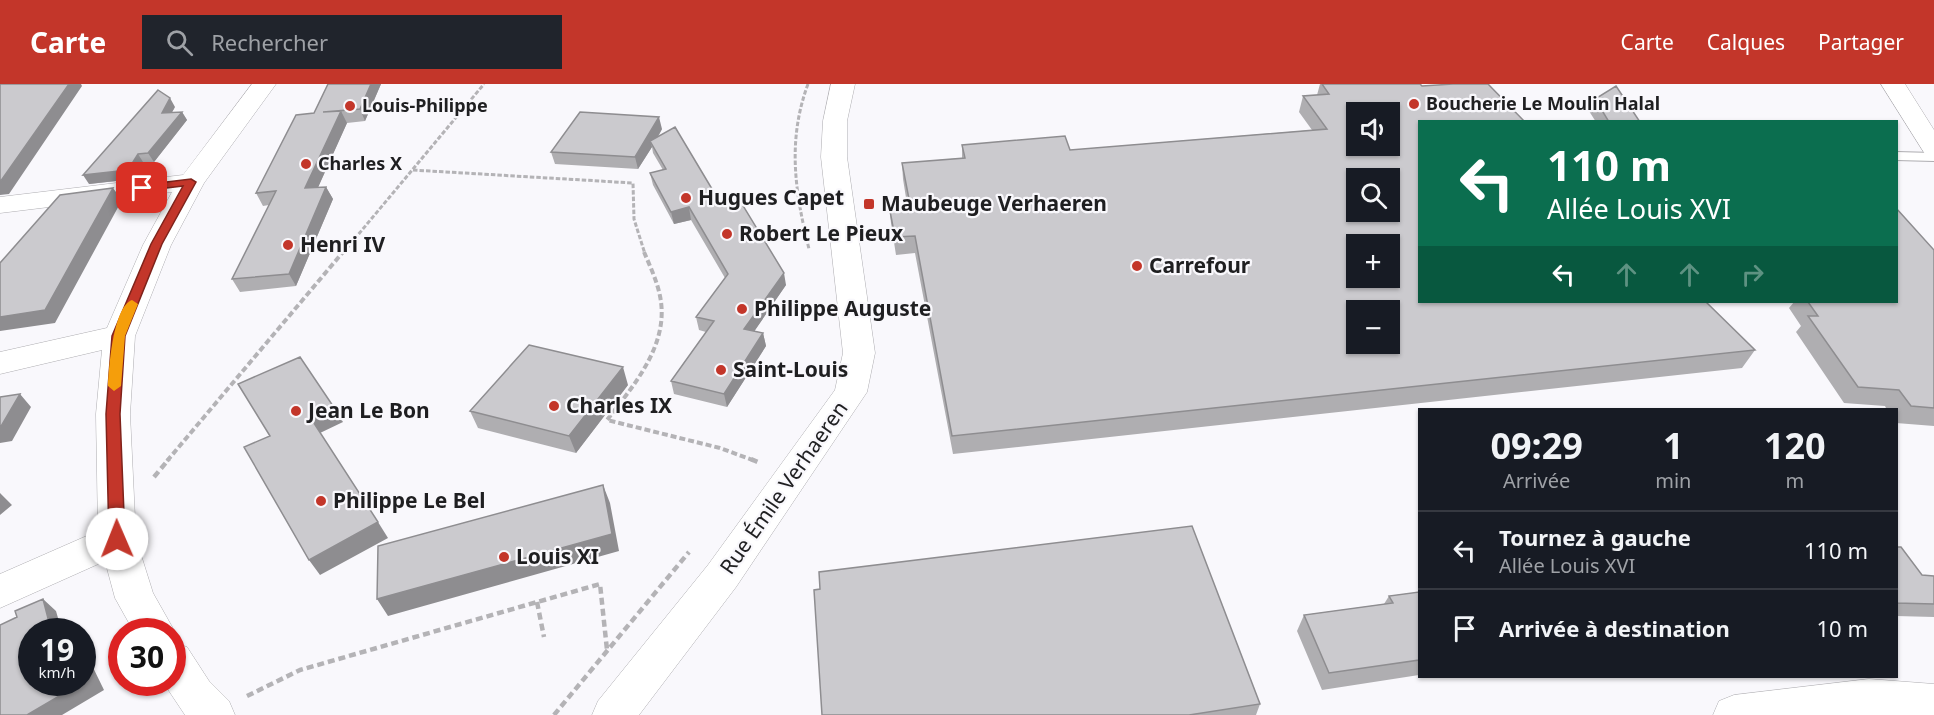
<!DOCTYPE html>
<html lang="fr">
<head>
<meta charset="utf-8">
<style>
	:root { --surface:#171b24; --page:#20242c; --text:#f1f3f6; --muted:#9ea1a6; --line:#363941; --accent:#c3362a }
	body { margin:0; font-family:"Noto Sans",sans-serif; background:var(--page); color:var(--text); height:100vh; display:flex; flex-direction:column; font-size:22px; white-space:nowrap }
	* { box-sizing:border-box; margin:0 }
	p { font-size:20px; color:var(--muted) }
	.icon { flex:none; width:33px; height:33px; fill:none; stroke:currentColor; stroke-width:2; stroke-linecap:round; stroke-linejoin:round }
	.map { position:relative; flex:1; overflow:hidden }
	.sheet { position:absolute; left:1418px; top:324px; width:480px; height:270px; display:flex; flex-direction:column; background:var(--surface); border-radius:0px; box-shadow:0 2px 4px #0004 }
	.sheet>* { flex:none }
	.banner { position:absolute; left:1418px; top:36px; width:480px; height:183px; border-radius:0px; box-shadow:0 2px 4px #0004; background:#0b6e4f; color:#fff; overflow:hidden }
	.buttons { position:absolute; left:1346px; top:18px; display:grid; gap:12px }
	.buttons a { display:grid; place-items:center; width:54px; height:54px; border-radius:0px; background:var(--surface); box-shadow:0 2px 4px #0004; font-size:30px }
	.speed { position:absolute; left:18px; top:534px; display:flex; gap:12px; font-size:30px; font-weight:700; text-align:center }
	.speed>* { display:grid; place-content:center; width:78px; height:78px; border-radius:50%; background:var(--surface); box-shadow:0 2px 4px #0004; line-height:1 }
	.speed small { font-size:15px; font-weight:400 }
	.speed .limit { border:9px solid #d22; background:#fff; color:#111 }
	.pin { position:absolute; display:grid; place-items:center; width:51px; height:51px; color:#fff; margin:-26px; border-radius:12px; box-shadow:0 3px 9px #0006 }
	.me { position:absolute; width:66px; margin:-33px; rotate:359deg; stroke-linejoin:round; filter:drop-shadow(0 0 4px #0008) }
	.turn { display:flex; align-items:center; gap:21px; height:126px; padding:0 30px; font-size:27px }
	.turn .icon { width:78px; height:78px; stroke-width:2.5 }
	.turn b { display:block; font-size:42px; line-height:51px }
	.lanes { display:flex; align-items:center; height:57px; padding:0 30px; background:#0003; justify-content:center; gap:30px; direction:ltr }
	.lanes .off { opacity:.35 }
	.eta { display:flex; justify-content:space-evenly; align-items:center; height:102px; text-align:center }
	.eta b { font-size:36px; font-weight:700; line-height:42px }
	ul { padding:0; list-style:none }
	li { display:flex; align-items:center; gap:18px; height:78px; padding:0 30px; border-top:2px solid var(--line) }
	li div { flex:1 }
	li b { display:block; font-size:22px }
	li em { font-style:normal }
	header { display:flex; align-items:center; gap:36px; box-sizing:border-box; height:84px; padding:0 30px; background:var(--accent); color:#fff }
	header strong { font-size:28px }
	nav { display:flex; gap:33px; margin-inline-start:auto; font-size:21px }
	.search { width:420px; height:54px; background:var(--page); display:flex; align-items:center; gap:15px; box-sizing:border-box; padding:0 21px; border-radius:0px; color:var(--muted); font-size:22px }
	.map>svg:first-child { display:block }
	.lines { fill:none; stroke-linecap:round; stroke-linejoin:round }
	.service-casing { stroke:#aeadb1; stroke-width:2 }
	.minor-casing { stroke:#aeadb1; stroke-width:1 }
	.path-far2 { stroke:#b4b3b6; stroke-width:3; stroke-dasharray:4.5 2; stroke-linecap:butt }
	.path-far1 { stroke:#b4b3b6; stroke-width:4; stroke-dasharray:6 3; stroke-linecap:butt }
	.path { stroke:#b4b3b6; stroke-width:4.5; stroke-dasharray:7 4; stroke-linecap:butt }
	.service { fill:#fff; fill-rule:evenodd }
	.minor { fill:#fff; fill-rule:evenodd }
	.wall { fill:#afaeb1 }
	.shaded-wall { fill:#8e8d90 }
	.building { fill:#cbcace; stroke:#8e8d90; stroke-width:1.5; fill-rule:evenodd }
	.route { fill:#c3362a; stroke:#7f231b; stroke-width:1.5 }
	.slow { fill:#f59e0b }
	.poi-dot { fill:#c3362a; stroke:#f9f8fc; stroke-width:2 }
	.labels { text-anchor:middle; stroke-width:4.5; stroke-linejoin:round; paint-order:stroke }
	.far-poi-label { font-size:18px; font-weight:bold; fill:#1f1f21; stroke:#f9f8fc; text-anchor:start }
	.poi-label { font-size:21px; font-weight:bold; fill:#1f1f21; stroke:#f9f8fc; text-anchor:start }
	.street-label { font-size:21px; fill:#1f1f21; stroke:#f9f8fc }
</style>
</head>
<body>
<header>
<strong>Carte</strong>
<div class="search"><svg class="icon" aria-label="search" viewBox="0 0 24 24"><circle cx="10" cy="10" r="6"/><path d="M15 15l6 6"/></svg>Rechercher</div>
<nav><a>Carte</a><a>Calques</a><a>Partager</a></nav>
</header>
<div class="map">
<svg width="1934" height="631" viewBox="0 0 1934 631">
	<rect width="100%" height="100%" fill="#f9f8fc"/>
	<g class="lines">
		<g class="service-casing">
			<path id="service" d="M 1896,68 L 1934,69 L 1934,77 L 1896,76 Z"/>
		</g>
		<g class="minor-casing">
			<path id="minor" d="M 252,0 L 276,0 L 204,99 L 171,161 L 135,252 L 130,330 L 136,455 L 153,509 L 175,548 L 172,554 L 172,548 L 134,548 L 115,514 L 105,477 L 0,524 L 0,490 L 98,447 L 96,330 L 102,266 L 0,290 L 0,268 L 107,244 L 143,161 L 172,108 L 0,129 L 0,113 L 183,91 Z
				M 831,0 L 855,0 L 847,37 L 847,73 L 875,269 L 867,308 L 736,503 L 639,631 L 592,631 L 598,617 L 708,481 L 835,306 L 843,269 L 821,73 L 823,37 Z
				M 1881,0 L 1905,0 L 1934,46 L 1934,73 L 1925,70 Z
				M 172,558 L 187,563 L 209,597 L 229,617 L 235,631 L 185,631 L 163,598 L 172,598 Z
				M 1869,595 L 1934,600 L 1934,631 L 1713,631 L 1719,617 L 1734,611 Z"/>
		</g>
		<path class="path-far2" d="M 808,0 C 787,57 795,108 809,165
			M 413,86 L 633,99 L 634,135 L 645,170
			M 342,170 L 484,0"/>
		<path class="path-far1" d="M 644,168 C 650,182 657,197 660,212 C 670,260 634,301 607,336 L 720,364 L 755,377
			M 167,377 L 343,168"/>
		<path class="path" d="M 751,375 L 760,379
			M 154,393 L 169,375
			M 537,518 L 544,553
			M 247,612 L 300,586 L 600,500 L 607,566
			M 554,631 L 689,468"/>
		<use href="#service" class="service"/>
		<use href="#minor" class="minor"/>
	</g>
	<path class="wall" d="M 328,0 L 381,0 L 365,37 L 347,39 L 318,103 L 326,103 L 333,115 L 296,202 L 240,208 L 232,195 L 269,121 L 263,122 L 256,109 L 314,29 Z
		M 1320,0 L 1420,0 L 1755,266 L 1742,284 L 953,370 L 915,169 L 896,171 L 891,139 L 889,122 L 907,120 L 903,95 L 902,79 L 962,74 L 962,61 L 1070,66 L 1312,46 L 1299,28 L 1303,12 L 1317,11 Z
		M 1595,15 L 1640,38 L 1596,38 L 1589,27 Z
		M 175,23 L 172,28 L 182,28 L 187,36 L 154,78 L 143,78 L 134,95 L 89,100 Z
		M 662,45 L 658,53 L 718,115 L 786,201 L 754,247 L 763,249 L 766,262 L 727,323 L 674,310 L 671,297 L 706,248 L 699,246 L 696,233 L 725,194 L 691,136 L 674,140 L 653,101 L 650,89 L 663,86 L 653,69 L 652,63 L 638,85 L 555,80 L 551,68 Z
		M 1934,166 L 1934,342 L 1896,339 L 1896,326 L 1887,326 L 1885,322 L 1844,319 L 1796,248 L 1801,242 L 1789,224 L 1794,218 L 1896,218 Z
		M 628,301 L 576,369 L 478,344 L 470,327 Z
		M 1896,463 L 1922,491 L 1934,492 L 1934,533 L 1896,532 Z
		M 1419,508 L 1419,591 L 1322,606 L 1297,547 L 1304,531 L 1384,520 L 1389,512 Z
		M 1260,620 L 1256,631 L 822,631 Z"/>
	<path class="shaded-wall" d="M 69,0 L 81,0 L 82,2 L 9,110 L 0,111 L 0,98 Z
		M 371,0 L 381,0 L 365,37 L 360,25 Z
		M 170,14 L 175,23 L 167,37 L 162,29 Z
		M 341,27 L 347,39 L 312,117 L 305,104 Z
		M 182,28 L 187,36 L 154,78 L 148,69 Z
		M 659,33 L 662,45 L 653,61 L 650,57 L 652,63 L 638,85 L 635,73 Z
		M 138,70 L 143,78 L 134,95 L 89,100 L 83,91 Z
		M 326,103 L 333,115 L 296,202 L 289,190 Z
		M 113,104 L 122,116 L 55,239 L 0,247 L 0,233 Z
		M 689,123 L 691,136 L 674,140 L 671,128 Z
		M 784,189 L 786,201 L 747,258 L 744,245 Z
		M 763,249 L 766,262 L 727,323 L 724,310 Z
		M 623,283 L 628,301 L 576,369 L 569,352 Z
		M 20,310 L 31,323 L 12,357 L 0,359 L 0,344 Z
		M 333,322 L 343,338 L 320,349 L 310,333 Z
		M 603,401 L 610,419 L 619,467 L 388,532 L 377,515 Z
		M 0,409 L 12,421 L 0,431 Z
		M 378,438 L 388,454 L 320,491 L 309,476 Z
		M 43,515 L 56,527 L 62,548 L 51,546 Z
		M 65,540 L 73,548 L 69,548 Z
		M 82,561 L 104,606 L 62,631 L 27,631 L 82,578 Z"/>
	<path class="building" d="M 0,0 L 69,0 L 0,98 Z
		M 328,0 L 371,0 L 360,25 L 323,28 L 341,27 L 305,104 L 326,103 L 289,190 L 232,195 L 276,107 L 256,109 L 296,31 L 314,29 Z
		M 1322,0 L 1420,0 L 1422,2 L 1453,0 L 1488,0 L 1525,38 L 1419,38 L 1419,218 L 1706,218 L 1755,266 L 952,352 L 915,152 L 895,153 L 889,122 L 910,120 L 902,79 L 965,74 L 962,61 L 1065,52 L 1070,66 L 1327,45 L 1303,12 L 1329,10 ZM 1356,28 L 1389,28 L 1389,62 L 1356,62 ZM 1356,94 L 1389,94 L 1389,128 L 1356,128 ZM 1356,160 L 1389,160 L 1389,194 L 1356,194 ZM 1356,226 L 1389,226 L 1389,260 L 1356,260 Z
		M 1616,2 L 1640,38 L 1609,38 L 1595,15 Z
		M 158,6 L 170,14 L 162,29 L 182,28 L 148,69 L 138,70 L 128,86 L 83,91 Z
		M 580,28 L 659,33 L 635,73 L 551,68 Z
		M 675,43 L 718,115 L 736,110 L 784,189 L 744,245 L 763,249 L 724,310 L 671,297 L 714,237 L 696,233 L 728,190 L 689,123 L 671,128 L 650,89 L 666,85 L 650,57 Z
		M 113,104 L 45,226 L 0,233 L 0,179 L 60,111 Z
		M 1896,124 L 1934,166 L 1934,324 L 1911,322 L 1899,306 L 1858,303 L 1808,232 L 1818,232 L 1808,218 L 1896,218 Z
		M 529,261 L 623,283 L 569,352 L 470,327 Z
		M 300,273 L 333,322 L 310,333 L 378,438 L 309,476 L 244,363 L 270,352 L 238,300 Z
		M 20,310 L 0,344 L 0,313 Z
		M 603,401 L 612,450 L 377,515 L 378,462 Z
		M 1192,442 L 1260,620 L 1189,631 L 822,631 L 814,506 L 820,505 L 819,488 Z
		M 1896,463 L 1901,463 L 1922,491 L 1934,492 L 1934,520 L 1896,519 Z
		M 1419,508 L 1419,576 L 1329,589 L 1304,531 L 1393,519 L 1389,512 Z
		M 43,515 L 51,546 L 65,540 L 69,548 L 32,548 L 32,598 L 82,598 L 82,578 L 90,594 L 27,631 L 0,631 L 0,541 L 17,533 L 15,527 Z"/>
	<path class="route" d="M 191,95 L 196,98 L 162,160 L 125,252 L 120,330 L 125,455 L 122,459 L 117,461 L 112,459 L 109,455 L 106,330 L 112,252 L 151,160 L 183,102 L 142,107 L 136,104 L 142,101 Z"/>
	<path class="slow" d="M 132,216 L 138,220 L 125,252 L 121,302 L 114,307 L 108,302 C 109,284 113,223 132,216 Z"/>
	<g class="poi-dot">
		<circle cx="1414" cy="20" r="6"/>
		<circle cx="350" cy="22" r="6"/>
		<circle cx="306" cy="80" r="6"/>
		<circle cx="686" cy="114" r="6"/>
		<rect x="863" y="114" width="12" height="12" rx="3"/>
		<circle cx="727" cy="150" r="6"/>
		<circle cx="288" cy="161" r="6"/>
		<circle cx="1137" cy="182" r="6"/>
		<circle cx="742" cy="225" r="6"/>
		<circle cx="721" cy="286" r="6"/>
		<circle cx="554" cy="322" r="6"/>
		<circle cx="296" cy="327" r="6"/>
		<circle cx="321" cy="417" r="6"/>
		<circle cx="504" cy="473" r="6"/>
	</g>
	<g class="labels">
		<g class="far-poi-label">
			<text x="1426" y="26">Boucherie Le Moulin Halal</text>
			<text x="362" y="28">Louis-Philippe</text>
			<text x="318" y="86">Charles X</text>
		</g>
		<g class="poi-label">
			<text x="698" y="121">Hugues Capet</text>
			<text x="881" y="127">Maubeuge Verhaeren</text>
			<text x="739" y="157">Robert Le Pieux</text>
			<text x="300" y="168">Henri IV</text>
			<text x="1149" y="189">Carrefour</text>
			<text x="754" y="232">Philippe Auguste</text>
			<text x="733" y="293">Saint-Louis</text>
			<text x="566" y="329">Charles IX</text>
			<text x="308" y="334">Jean Le Bon</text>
			<text x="333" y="424">Philippe Le Bel</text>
			<text x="516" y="480">Louis XI</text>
		</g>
		<g class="street-label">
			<text transform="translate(784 404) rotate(-55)" y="7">Rue Émile Verhaeren</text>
		</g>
	</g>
</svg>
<div class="buttons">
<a><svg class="icon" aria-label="sound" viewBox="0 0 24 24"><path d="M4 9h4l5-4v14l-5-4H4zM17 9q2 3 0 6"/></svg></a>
<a><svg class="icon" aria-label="search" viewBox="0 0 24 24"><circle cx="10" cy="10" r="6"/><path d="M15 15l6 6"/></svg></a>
<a>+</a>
<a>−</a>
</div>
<div class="speed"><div>19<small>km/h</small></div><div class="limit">30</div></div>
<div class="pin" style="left:142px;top:104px;background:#d93025"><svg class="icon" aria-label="arrive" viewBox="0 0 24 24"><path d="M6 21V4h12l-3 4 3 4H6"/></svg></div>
<svg class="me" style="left:117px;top:455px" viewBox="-20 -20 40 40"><circle r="19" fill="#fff"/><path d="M0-13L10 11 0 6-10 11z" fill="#c3362a"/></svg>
<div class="banner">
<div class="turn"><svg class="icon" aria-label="left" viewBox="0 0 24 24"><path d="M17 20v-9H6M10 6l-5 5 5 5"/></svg><div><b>110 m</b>Allée Louis XVI</div></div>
<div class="lanes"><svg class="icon" aria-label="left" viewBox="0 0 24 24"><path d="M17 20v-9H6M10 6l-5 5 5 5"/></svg><svg class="icon off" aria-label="ahead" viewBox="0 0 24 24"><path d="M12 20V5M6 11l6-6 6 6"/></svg><svg class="icon off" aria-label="ahead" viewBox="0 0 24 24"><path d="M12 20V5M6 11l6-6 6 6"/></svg><svg class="icon off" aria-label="right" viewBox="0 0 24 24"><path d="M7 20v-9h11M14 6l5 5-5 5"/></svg></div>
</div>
<section class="sheet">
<div class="eta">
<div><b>09:29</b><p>Arrivée</p></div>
<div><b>1</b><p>min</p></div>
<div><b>120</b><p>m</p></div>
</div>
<ul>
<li><svg class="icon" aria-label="left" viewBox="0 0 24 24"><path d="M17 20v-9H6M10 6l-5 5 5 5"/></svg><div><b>Tournez à gauche</b><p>Allée Louis XVI</p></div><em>110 m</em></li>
<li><svg class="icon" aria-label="arrive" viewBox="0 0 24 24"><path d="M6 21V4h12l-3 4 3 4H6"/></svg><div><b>Arrivée à destination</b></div><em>10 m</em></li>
</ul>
</section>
</div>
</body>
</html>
